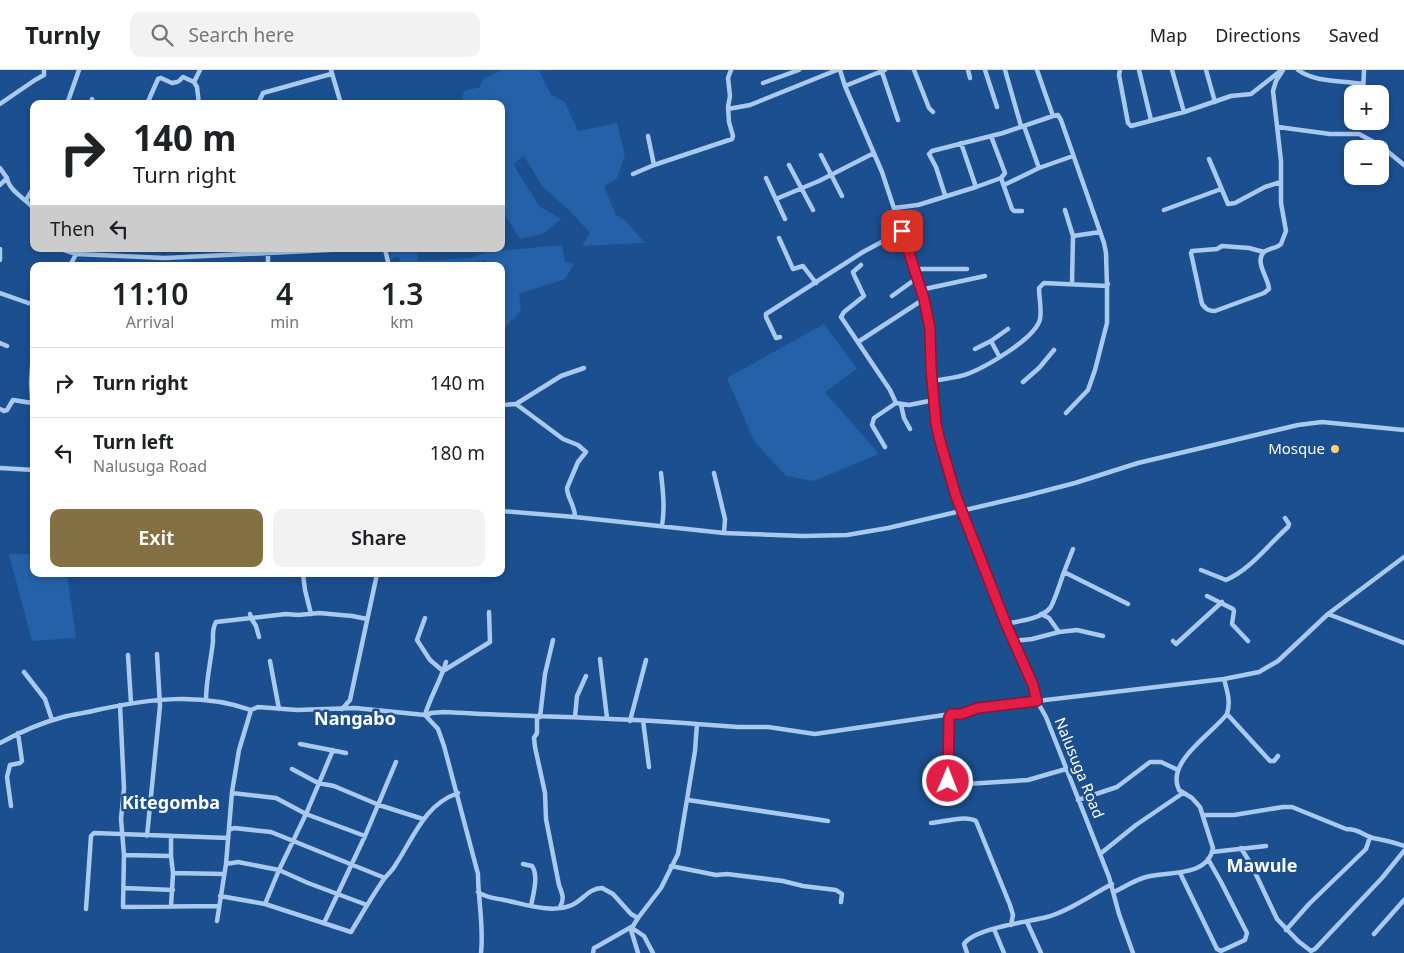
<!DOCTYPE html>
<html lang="en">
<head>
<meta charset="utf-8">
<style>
	:root { --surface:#fff; --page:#f2f2f2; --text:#202124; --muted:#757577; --line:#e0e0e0; --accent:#847042 }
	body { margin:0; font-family:"Noto Sans",sans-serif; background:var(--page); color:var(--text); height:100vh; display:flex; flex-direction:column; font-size:19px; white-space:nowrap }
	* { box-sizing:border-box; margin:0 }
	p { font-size:16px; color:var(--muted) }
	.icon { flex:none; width:28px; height:28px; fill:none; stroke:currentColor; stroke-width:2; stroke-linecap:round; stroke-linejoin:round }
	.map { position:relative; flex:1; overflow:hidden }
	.drawer { position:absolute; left:30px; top:192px; width:475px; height:315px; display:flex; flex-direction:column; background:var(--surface); border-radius:10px; box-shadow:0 2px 8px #0003 }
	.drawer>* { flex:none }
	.guide { position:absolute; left:30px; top:30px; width:475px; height:152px; border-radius:10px; box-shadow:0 2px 8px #0003; background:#fff; color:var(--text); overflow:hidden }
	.controls { position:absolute; left:1344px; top:15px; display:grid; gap:10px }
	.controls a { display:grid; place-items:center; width:45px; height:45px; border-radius:10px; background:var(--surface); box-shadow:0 2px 8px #0003; font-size:25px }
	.pin { position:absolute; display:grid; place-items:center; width:42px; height:42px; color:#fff; margin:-21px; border-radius:10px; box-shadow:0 2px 8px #0006 }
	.me { position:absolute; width:55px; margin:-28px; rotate:1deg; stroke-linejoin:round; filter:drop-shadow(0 0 4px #0008) }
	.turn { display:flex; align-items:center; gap:18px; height:105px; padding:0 20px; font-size:22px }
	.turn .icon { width:65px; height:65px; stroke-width:2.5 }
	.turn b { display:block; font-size:35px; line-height:42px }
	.then { display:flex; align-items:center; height:48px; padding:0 20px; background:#0003; gap:10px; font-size:19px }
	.eta { display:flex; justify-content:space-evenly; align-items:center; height:85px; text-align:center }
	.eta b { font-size:30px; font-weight:600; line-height:35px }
	.action { display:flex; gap:10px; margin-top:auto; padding:10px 20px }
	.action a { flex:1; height:58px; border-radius:10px; background:var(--accent); color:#fff; font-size:20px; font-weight:600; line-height:58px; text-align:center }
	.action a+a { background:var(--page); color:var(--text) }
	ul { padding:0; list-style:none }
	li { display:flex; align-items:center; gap:15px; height:70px; padding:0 20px; border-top:1px solid var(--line) }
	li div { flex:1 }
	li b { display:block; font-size:19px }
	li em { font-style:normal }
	header { display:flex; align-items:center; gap:30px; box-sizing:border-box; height:70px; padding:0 25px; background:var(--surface); border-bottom:1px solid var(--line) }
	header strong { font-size:24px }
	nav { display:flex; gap:28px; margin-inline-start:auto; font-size:18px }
	.search { width:350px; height:45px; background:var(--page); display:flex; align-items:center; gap:12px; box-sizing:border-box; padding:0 18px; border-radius:10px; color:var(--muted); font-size:19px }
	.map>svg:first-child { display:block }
	.green { fill:#2461a8 }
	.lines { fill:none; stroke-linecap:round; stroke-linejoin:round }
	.minor { stroke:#a9c9ee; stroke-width:4.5 }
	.route-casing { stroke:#92132f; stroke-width:12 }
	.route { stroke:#e11d48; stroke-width:9 }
	.poi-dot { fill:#ffd166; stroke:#1b4f8f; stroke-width:2 }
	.labels { text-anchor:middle; stroke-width:5; stroke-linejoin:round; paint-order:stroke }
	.poi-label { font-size:15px; fill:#fff; stroke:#1b4f8f; text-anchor:end }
	.street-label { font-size:15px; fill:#fff; stroke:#1b4f8f }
	.quarter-label { font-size:18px; font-weight:bold; fill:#fff; stroke:#1b4f8f }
</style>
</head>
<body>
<header>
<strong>Turnly</strong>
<div class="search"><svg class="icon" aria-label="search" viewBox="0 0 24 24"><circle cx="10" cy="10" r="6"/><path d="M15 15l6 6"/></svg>Search here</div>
<nav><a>Map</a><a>Directions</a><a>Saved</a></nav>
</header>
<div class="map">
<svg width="1404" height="883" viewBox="0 0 1404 883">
	<rect width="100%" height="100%" fill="#1b4f8f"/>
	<path class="green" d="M 502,0 L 539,0 L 551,25 L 565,32 L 578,61 L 617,53 L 625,85 L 617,109 L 604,116 L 616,145 L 625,150 L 645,173 L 582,176 L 590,163 L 572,143 L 542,116 L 524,86 L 513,94 L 539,136 L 561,149 L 543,164 L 520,169 L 501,138 L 501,34 L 461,34 L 464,21 L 480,17 L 483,9 Z
		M 562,175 L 565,192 L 574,194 L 565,209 L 519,224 L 521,241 L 501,261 L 501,196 L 488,196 L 485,190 L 477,193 L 478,196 L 403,196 L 398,186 L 390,190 L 392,179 L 416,179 L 418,191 L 470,188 L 487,182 Z
		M 824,254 L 857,299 L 825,322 L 879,384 L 814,411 L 786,406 L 754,371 L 727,308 Z
		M 9,484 L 34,484 L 34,504 L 67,504 L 76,568 L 32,571 Z"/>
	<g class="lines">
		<path class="minor" d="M 331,0 L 341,34
			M 840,0 L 845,16 L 882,102 L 924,229 L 931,267 L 931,298 L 936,354 L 956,426 L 1006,554 L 1028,603 L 1037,631 L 1046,647 L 1109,807 L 1119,844 L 1133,883
			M 914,0 L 929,38 L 933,42
			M 968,0 L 970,8
			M 985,0 L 997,37
			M 1005,0 L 1021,56
			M 1037,0 L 1053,46 L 1058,45 L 1061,50 L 1104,173 L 1106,183 L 1107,216 L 1107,253 L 1095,300 L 1088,320 L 1066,343
			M 1120,0 L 1119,5 L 1128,53 L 1131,56 L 1184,42 L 1231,26 L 1251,24 L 1279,2
			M 1139,0 L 1151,50
			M 1172,0 L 1184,42
			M 1206,0 L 1215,32
			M 1298,0 C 1316,13 1341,10 1363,14
			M 882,2 L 898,50
			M 179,11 L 183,7 L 194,12
			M 763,13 L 799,0
			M 845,16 L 885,0
			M 1363,24 L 1364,0
			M 92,29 L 94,34
			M 0,34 L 35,10 L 44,5 L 44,0
			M 67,34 L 79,0
			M 112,34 L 113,33
			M 147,34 L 158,9 L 161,8 L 172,13 L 177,12
			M 199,34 L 197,17 L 194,12 L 200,0
			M 258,34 L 263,23 L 331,4
			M 728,39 L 750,35 L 837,0
			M 1024,56 L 1039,98
			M 1278,57 L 1330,64 L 1359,64 L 1381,76 L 1404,95
			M 648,66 L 654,95
			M 991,66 L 1005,103 L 1001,108 L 1012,139 L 1014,141 L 1022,141
			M 961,73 L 976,117
			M 821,85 L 842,126
			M 1209,89 L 1228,134 L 1235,133 L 1265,117 L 1281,112
			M 789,95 L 813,140
			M 0,98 L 7,108 L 0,115
			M 633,104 L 654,95 L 732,69 L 733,66 L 729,52 L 728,37 L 730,26 L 728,8 L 731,0
			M 7,108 C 9,121 26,129 34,139
			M 766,108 L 785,149
			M 1004,115 L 1039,98 L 1073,86
			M 945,125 L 936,97 L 929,84 L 932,81 L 1003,63 L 1053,46
			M 776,129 L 819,111 L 874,83
			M 26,130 L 34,117
			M 894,138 L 918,135 L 976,117 L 1001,108
			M 1065,140 L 1073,166 L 1072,214
			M 1164,140 L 1221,119
			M 1073,166 L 1100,162
			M 779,168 L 793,199 L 803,196 L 816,213
			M 0,179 L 0,190
			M 61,179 L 76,184 L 165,188 L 348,179
			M 385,179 L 389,196
			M 1264,182 L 1249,178 L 1222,176 L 1217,179 L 1192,181 L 1191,183 L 1202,234 C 1206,239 1208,241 1215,241 L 1264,223 L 1269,219 C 1269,209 1255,193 1263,183 C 1267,178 1276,179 1281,174 L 1286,161 L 1281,133 L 1281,91 L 1273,21 L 1276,11 L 1283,0
			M 861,195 L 853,202 L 854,205 L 864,226 L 844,242 L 841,247 L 890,320 L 896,333
			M 70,196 L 76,184
			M 266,196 L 268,191 L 268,183
			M 914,199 L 967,199
			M 920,220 L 985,206
			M 0,223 L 34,235
			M 892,226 L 917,208
			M 34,249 L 34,261
			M 780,267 L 776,268 L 766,247 L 766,244 L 863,182 L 902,161
			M 34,269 L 31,312 L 34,362
			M 858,272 L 924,229
			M 0,273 L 7,276
			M 975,279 L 991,271
			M 999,286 L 991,271 L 1008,259
			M 932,311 C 944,309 958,308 970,303 C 987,296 1036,268 1040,249 C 1042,240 1039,228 1039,218 L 1044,213 L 1107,216 L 1108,214
			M 1023,312 L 1039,298 L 1054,280
			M 516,334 L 561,306 L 584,298
			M 501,335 L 516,334 L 563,369 L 578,375 L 586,382 L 578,392 L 567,418 C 567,428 575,435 575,447
			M 901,335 L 904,348 L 910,359
			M 0,339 L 4,341 L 7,340 L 13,330 L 32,333
			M 885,377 L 872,355 L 874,348 L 896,333 L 909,335 L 934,330
			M 0,398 L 34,400
			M 661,403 C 663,421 665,438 662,456
			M 714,403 L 725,449 L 724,463
			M 501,441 L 575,447 L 724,463 L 803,466 L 847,465 L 888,458 L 1025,426 L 1075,413 L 1138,393 L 1298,355 L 1322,352 L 1404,360
			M 1201,500 L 1226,510 C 1251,499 1268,475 1288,457 L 1289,454 L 1285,448
			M 1064,502 L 1073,479
			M 303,504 L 305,520 L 311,544
			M 1207,526 L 1233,539 L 1234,541 L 1232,554 L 1248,571
			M 250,544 L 251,548 L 286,544 L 298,545 L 319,543 L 352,546 L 367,549
			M 1041,544 L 1049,548 L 1059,562 L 1077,560 L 1103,566
			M 1328,544 L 1404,573
			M 425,548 L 417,570 L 430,590 L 443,601 L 490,572 L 489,542
			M 1006,554 C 1019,551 1041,549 1050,538 C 1054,533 1061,510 1064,502 L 1128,534
			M 1013,571 L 1032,569 L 1059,562
			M 1173,571 L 1176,574 L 1222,532
			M 128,585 L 131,633
			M 600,589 L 607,648
			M 270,591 L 279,639
			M 24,602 L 45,629 L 52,650
			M 206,630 C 206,610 211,591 213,571 C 213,564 212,559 216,552 L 251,548 L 256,556 L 259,567
			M 120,635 L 124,718 L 121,749 L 124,785 L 123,837 L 219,836
			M 342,639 L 350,630 L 377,504
			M 1227,644 L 1270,691 L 1274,691 L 1278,686
			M 425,645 C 430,627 441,610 446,592
			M 426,646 L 431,643 L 444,642 C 528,647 613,647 697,654 L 695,681 L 678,784 L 661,818 L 638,848 L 631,844 L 613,824 L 602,818 C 589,818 583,830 572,835 C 551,844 525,834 504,830 C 494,828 486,828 478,822
			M 537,647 L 537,663 L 534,668 L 535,677 L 545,723 L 546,749 L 559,815 C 562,823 565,829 560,837
			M 540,647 L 545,604 L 553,570
			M 575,647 L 577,626 L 586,606
			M 643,650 L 649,697
			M 630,651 L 646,590
			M 697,654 L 738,657 L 768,657 L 815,664 L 951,644
			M 0,673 C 20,662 41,653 63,647 C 74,644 86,643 97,640 C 148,629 200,622 251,640 L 258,637 L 297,640 L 355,638 L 425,645 L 438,659 L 444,676 L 478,804 C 478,830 484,856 481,883
			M 300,674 L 346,683
			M 292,699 L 318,713 L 334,716 L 379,735 L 423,749
			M 1066,699 L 1028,710 L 950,715 L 949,711 L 949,647 L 954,643 L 961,643 L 978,638 L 1224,609 L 1259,602 L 1278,591 L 1328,544 L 1404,487
			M 232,723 L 276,728 L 306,744 L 365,766
			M 688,730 L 828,751
			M 1078,730 L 1117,717 L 1150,692 L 1161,692 L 1178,700
			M 11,736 L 7,707 L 10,695 L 20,693 L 22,691 L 18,663
			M 1203,745 L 1234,745 L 1283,737 L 1292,737 L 1346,759 C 1360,759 1362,765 1373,768 C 1384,770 1393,772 1404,776
			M 931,753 C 944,752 964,745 976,751 L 1010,835 L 1013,845 L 1011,855
			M 229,760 L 234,758 L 271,762 L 385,808
			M 147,766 L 160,636 L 157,584
			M 171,766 L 171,786 L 173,803 L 171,836
			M 1241,778 L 1252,796 L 1277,849 L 1298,871 L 1311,881 L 1315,879 L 1382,808 L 1404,781
			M 1212,782 L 1266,776
			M 1100,784 L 1136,755 L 1183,723
			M 124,785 L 171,786
			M 226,794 L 238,792 L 279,800 L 308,813 L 367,835
			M 523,794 L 532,796 C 539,806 533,825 531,836
			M 671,796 L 716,805 L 727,804 L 783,811 L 803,816 L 836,820 L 842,824 L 841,832
			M 173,803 L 224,804
			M 1180,803 L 1217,879 L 1221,881 L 1245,870 L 1247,863 L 1221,812 L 1208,789
			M 124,818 L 173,820
			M 1114,822 C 1124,817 1135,810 1146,807 C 1166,801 1208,808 1213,778 L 1200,737 L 1192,728 L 1179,720 C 1165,692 1213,663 1227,644 C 1231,631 1227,621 1224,609
			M 220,826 L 265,834 L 351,862 C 362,844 372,826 384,809 C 388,804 393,800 396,794 C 414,767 424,735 458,723
			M 265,834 L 279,800 L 306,744 L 333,680
			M 86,839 L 91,766 L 94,763 L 228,768
			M 217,851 L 226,794 L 232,722 L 239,680 L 251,640
			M 1027,852 L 1041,883
			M 324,853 L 365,766 L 396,692
			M 633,856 L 631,860 L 638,883
			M 632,858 L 644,866 L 653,883
			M 994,859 L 1004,883
			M 1286,860 L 1309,834 L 1366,779 L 1370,767
			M 1374,864 L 1404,830
			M 593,883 L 594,878 L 598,876 L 633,856 L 638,848
			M 967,883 L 964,874 C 974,858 1028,852 1047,847 C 1069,841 1091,825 1112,814"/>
	</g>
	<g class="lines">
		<g class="route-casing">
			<path id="route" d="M 902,161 L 924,229 L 930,259 L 931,298 L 936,354 L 940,371 L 956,426 L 1006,554 L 1033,615 L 1037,631 L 978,638 L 961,644 L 951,644 L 949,647 L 948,711"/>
		</g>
		<use href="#route" class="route"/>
	</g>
	<circle class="poi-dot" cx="1335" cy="379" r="5"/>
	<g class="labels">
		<g class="poi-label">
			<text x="1325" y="384">Mosque</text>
		</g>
		<g class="street-label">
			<text transform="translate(1079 698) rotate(68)" y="5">Nalusuga Road</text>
		</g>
		<g class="quarter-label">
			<text x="355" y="655">Nangabo</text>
			<text x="171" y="739">Kitegomba</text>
			<text x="1262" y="802">Mawule</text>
		</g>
	</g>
</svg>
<div class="controls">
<a>+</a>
<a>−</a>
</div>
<div class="pin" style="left:902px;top:161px;background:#d93025"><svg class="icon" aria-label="arrive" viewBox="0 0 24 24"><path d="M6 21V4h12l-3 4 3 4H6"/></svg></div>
<svg class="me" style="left:948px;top:711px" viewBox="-20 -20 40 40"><circle r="17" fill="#e11d48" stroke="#fff" stroke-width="3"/><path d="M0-11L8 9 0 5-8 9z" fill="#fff"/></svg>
<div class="guide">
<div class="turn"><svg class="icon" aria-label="right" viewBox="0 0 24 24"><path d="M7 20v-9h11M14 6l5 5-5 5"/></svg><div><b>140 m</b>Turn right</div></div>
<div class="then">Then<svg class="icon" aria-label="left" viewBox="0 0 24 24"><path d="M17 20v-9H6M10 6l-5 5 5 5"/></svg></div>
</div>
<section class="drawer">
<div class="eta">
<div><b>11:10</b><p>Arrival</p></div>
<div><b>4</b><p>min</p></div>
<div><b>1.3</b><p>km</p></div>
</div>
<ul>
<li><svg class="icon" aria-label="right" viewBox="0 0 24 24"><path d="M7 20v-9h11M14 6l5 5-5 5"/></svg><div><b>Turn right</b></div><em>140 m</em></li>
<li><svg class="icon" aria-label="left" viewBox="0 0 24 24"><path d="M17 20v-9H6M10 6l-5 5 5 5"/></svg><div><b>Turn left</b><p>Nalusuga Road</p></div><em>180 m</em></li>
</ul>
<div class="action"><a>Exit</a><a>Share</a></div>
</section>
</div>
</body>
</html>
